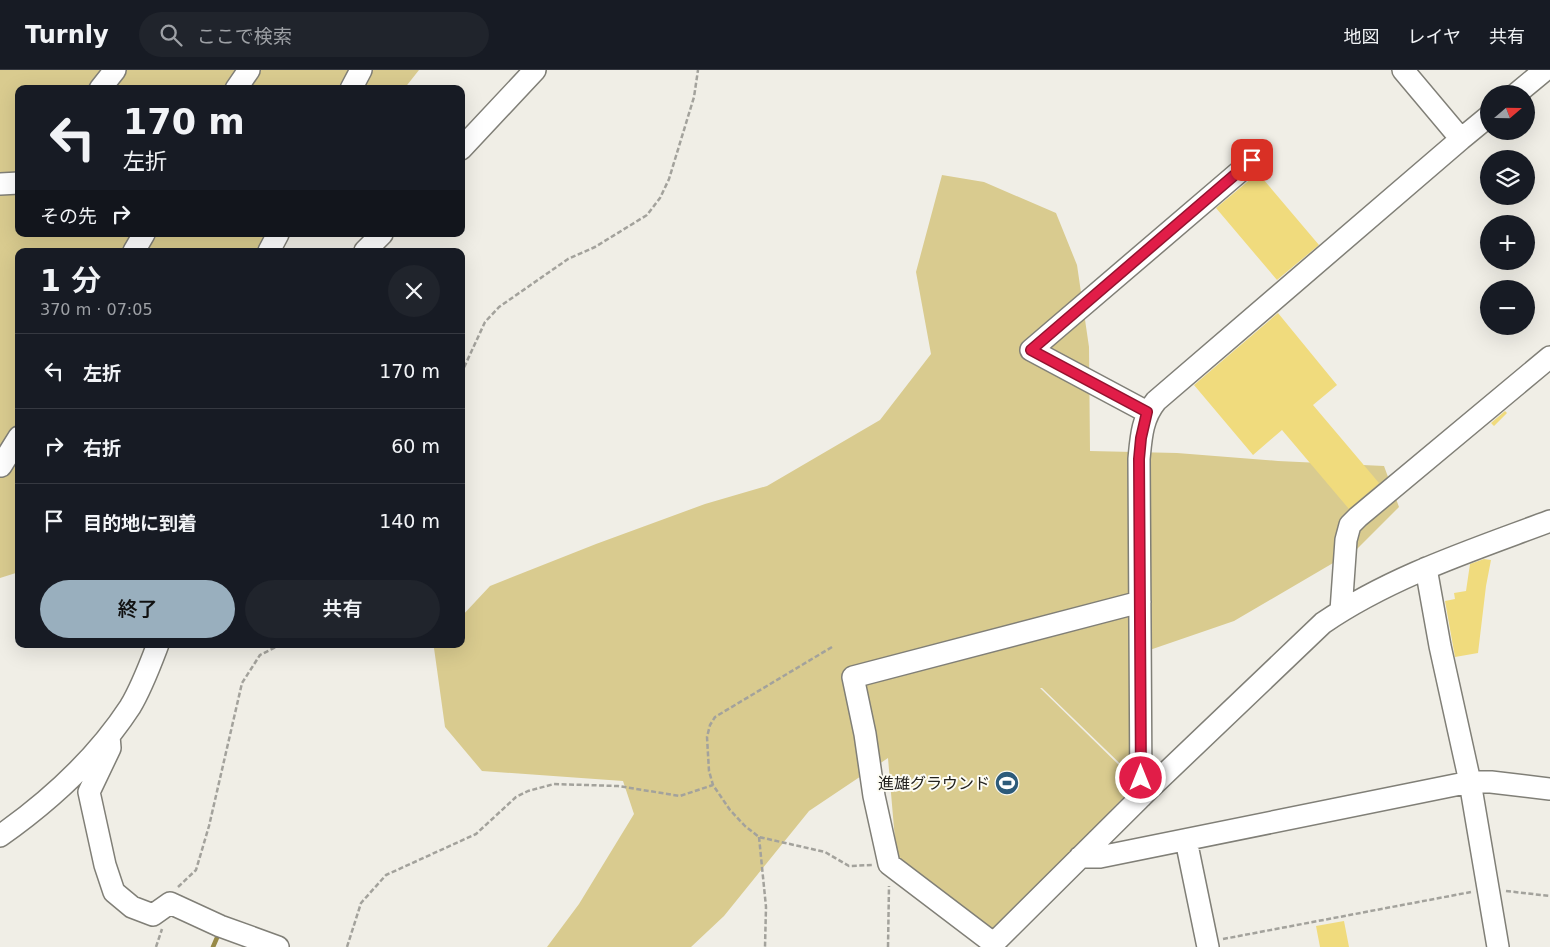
<!DOCTYPE html>
<html lang="ja">
<head>
<meta charset="utf-8">
<style>
	:root { --surface:#171b24; --page:#20242c; --text:#f1f3f6; --muted:#9ea1a6; --line:#363941; --accent:#99afbe }
	body { margin:0; font-family:"DejaVu Sans","Noto Sans JP",sans-serif; background:var(--page); color:var(--text); height:100vh; display:flex; flex-direction:column; font-size:19px; white-space:nowrap }
	* { box-sizing:border-box; margin:0 }
	p { font-size:16px; color:var(--muted) }
	.icon { flex:none; width:28px; height:28px; fill:none; stroke:currentColor; stroke-width:2; stroke-linecap:round; stroke-linejoin:round }
	.map { position:relative; flex:1; overflow:hidden }
	.sheet { position:absolute; left:15px; top:178px; width:450px; height:400px; display:flex; flex-direction:column; background:var(--surface); border-radius:10px; box-shadow:0 5px 20px #0002 }
	.sheet>* { flex:none }
	.banner { position:absolute; left:15px; top:15px; width:450px; height:152px; border-radius:10px; box-shadow:0 5px 20px #0002; background:#171b24; color:var(--text); overflow:hidden }
	.needle { width:32px; rotate:70deg }
	.buttons { position:absolute; left:1480px; top:15px; display:grid; gap:10px }
	.buttons a { display:grid; place-items:center; width:55px; height:55px; border-radius:50%; background:var(--surface); box-shadow:0 5px 20px #0002; font-size:25px }
	.pin { position:absolute; display:grid; place-items:center; width:42px; height:42px; color:#fff; margin:-21px; border-radius:10px; box-shadow:0 2px 8px #0006 }
	.me { position:absolute; width:55px; margin:-28px; rotate:0deg; stroke-linejoin:round; filter:drop-shadow(0 0 4px #0008) }
	.turn { display:flex; align-items:center; gap:18px; height:105px; padding:0 25px; font-size:22px }
	.turn .icon { width:65px; height:65px; stroke-width:2.5 }
	.turn b { display:block; font-size:35px; line-height:42px }
	.then { display:flex; align-items:center; height:48px; padding:0 25px; background:#0003; gap:10px; font-size:19px }
	.round { display:grid; place-items:center; flex:none; width:52px; height:52px; border-radius:26px; background:var(--page) }
	.headline { display:flex; align-items:center; justify-content:space-between; height:85px; padding:0 25px }
	h1 { font-size:30px; font-weight:600; line-height:38px }
	.primary-button { display:flex; gap:10px; margin-top:auto; padding:10px 25px }
	.primary-button a { flex:1; height:58px; border-radius:30px; background:var(--accent); color:#111; font-size:20px; font-weight:600; line-height:58px; text-align:center }
	.primary-button a+a { background:var(--page); color:var(--text) }
	ul { padding:0; list-style:none }
	li { display:flex; align-items:center; gap:15px; height:75px; padding:0 25px; border-top:1px solid var(--line) }
	li div { flex:1 }
	li b { display:block; font-size:19px }
	li em { font-style:normal }
	header { display:flex; align-items:center; gap:30px; box-sizing:border-box; height:70px; padding:0 25px; background:var(--surface); border-bottom:1px solid var(--line) }
	header strong { font-size:24px }
	nav { display:flex; gap:28px; margin-inline-start:auto; font-size:18px }
	.search { width:350px; height:45px; background:var(--page); display:flex; align-items:center; gap:12px; box-sizing:border-box; padding:0 18px; border-radius:28px; color:var(--muted); font-size:19px }
	.map>svg:first-child { display:block }
	.green { fill:#d9cb8f }
	.lines { fill:none; stroke-linecap:round; stroke-linejoin:round }
	.stream { stroke:#978946; stroke-width:4.5 }
	.building { fill:#f0db7d }
	.minor-casing { stroke:#807f77; stroke-width:24 }
	.path { stroke:#a3a29c; stroke-width:2.5; stroke-dasharray:5 2.5; stroke-linecap:butt }
	.minor { stroke:#fff; stroke-width:21 }
	.route-casing { stroke:#92132f; stroke-width:12 }
	.route { stroke:#e11d48; stroke-width:9 }
	.labels { text-anchor:middle; stroke-width:4; stroke-linejoin:round; paint-order:stroke }
	.poi-label { font-size:16px; fill:#23221f; stroke:#fdfcf3; text-anchor:end }
</style>
</head>
<body>
<header>
<strong>Turnly</strong>
<div class="search"><svg class="icon" aria-label="search" viewBox="0 0 24 24"><circle cx="10" cy="10" r="6"/><path d="M15 15l6 6"/></svg>ここで検索</div>
<nav><a>地図</a><a>レイヤ</a><a>共有</a></nav>
</header>
<div class="map">
<svg width="1550" height="877" viewBox="0 0 1550 877">
	<rect width="100%" height="100%" fill="#f0eee6"/>
	<path class="green" d="M 0,0 L 419,0 L 404,19 L 19,19 L 19,164 L 290,164 L 276,181 L 19,181 L 19,502 L 0,508 Z
		M 942,105 L 984,112 L 1056,143 L 1077,195 L 1089,277 L 1090,381 L 1177,383 L 1278,391 L 1384,396 L 1399,437 L 1357,479 L 1234,551 L 1138,584 L 1137,710 L 1042,618 L 1040,618 L 1123,699 L 1124,727 L 992,863 L 897,793 L 888,688 L 809,741 L 724,846 L 691,877 L 547,877 L 579,834 L 634,744 L 623,711 L 482,701 L 445,657 L 434,578 L 437,574 L 461,574 L 461,547 L 490,516 L 596,474 L 705,434 L 767,416 L 880,350 L 931,284 L 916,202 Z"/>
	<g class="lines">
		<path class="stream" d="M 213,877 L 219,863"/>
	</g>
	<path class="building" d="M 1258,103 L 1319,175 L 1277,210 L 1216,138 Z
		M 1278,243 L 1337,315 L 1313,335 L 1379,413 L 1349,439 L 1282,360 L 1253,385 L 1194,315 Z
		M 1505,341 L 1507,343 L 1494,356 L 1491,353 Z
		M 1484,489 L 1491,490 L 1486,516 L 1478,583 L 1455,587 L 1445,531 L 1455,529 L 1454,523 L 1466,521 L 1470,494 Z
		M 1344,851 L 1349,877 L 1320,877 L 1316,856 Z"/>
	<g class="lines">
		<g class="minor-casing">
			<path id="minor" d="M 100,19 L 115,0
				M 236,19 L 249,0
				M 351,19 L 361,0
				M 1516,24 L 1545,0
				M 1461,69 L 1489,46
				M 461,79 L 535,0
				M 0,114 L 19,113
				M 134,181 L 144,164
				M 269,181 L 278,164
				M 365,181 L 382,164
				M 1147,342 L 1031,280 L 1252,91
				M 1,396 L 19,367
				M 1426,498 L 1440,576 L 1470,712 L 1498,877
				M 1341,541 L 1346,470 L 1350,455 L 1358,447 L 1550,287
				M 109,666 L 110,678 L 89,722 L 105,795 L 114,822 L 132,837 L 153,845 L 170,833 L 220,856 L 278,877
				M 1141,727 L 1139,389 C 1141,368 1142,348 1156,331 L 1461,69 L 1403,0
				M 0,766 C 51,730 96,689 130,637 C 142,617 150,595 158,574
				M 1186,770 L 1208,877
				M 1080,787 L 1100,787 L 1470,712 L 1491,712 L 1550,719
				M 993,873 L 889,794 L 874,726 L 865,664 L 853,607 L 1140,532
				M 990,877 L 1149,719 L 1323,553 C 1392,506 1473,480 1550,451"/>
		</g>
		<path class="path" d="M 461,304 L 485,252 L 499,237 L 568,189 L 595,177 L 647,145 L 660,128 L 669,109 L 694,27 L 698,0
			M 832,577 L 715,647 L 710,655 L 707,667 L 709,701 L 713,715 L 730,740 L 745,756 L 759,767 L 825,782 L 849,796 L 873,795
			M 759,767 L 766,837 L 765,877
			M 178,817 L 196,800 L 209,756 L 242,613 L 260,585 L 282,574
			M 1506,821 L 1550,826
			M 1223,869 L 1471,822
			M 156,877 L 162,859
			M 347,877 L 361,833 L 386,805 L 476,764 L 516,727 L 528,721 L 554,714 L 618,716 L 680,726 L 713,715
			M 888,877 L 889,816"/>
		<use href="#minor" class="minor"/>
	</g>
	<g class="lines">
		<g class="route-casing">
			<path id="route" d="M 1141,708 L 1139,389 L 1141,368 L 1147,342 L 1031,280 L 1252,90"/>
		</g>
		<use href="#route" class="route"/>
	</g>
	<defs>
		<g id="stadium-disc" transform="scale(1.25)"><circle r="9.5" fill="#2d5b7a" stroke="#fdfcf3"/><path d="M0-5a6.5 5 0 1 0 0 10a6.5 5 0 1 0 0-10ZM-3.5-1.8h7v3.6h-7Z" fill="#fff"/></g>
	</defs>
	<g fill-rule="evenodd">
		<use href="#stadium-disc" x="1007" y="713"/>
	</g>
	<g class="labels">
		<g class="poi-label">
			<text x="990" y="719">進雄グラウンド</text>
		</g>
	</g>
</svg>
<div class="buttons">
<a><svg class="needle" viewBox="-14 -14 28 28"><path d="M0-13l5 13h-10z" fill="#e53935"/><path d="M0 13l5-13h-10z" fill="#9ea1a6"/></svg></a>
<a><svg class="icon" aria-label="layers" viewBox="0 0 24 24"><path d="M12 4l9 5-9 5-9-5zM3 14l9 5 9-5"/></svg></a>
<a>+</a>
<a>−</a>
</div>
<div class="pin" style="left:1252px;top:90px;background:#d93025"><svg class="icon" aria-label="arrive" viewBox="0 0 24 24"><path d="M6 21V4h12l-3 4 3 4H6"/></svg></div>
<svg class="me" style="left:1141px;top:708px" viewBox="-20 -20 40 40"><circle r="17" fill="#e11d48" stroke="#fff" stroke-width="3"/><path d="M0-11L8 9 0 5-8 9z" fill="#fff"/></svg>
<div class="banner">
<div class="turn"><svg class="icon" aria-label="left" viewBox="0 0 24 24"><path d="M17 20v-9H6M10 6l-5 5 5 5"/></svg><div><b>170 m</b>左折</div></div>
<div class="then">その先<svg class="icon" aria-label="right" viewBox="0 0 24 24"><path d="M7 20v-9h11M14 6l5 5-5 5"/></svg></div>
</div>
<section class="sheet">
<div class="headline"><div><h1>1 分</h1><p>370 m · 07:05</p></div><a class="round"><svg class="icon" aria-label="close" viewBox="0 0 24 24"><path d="M6 6l12 12M18 6L6 18"/></svg></a></div>
<ul>
<li><svg class="icon" aria-label="left" viewBox="0 0 24 24"><path d="M17 20v-9H6M10 6l-5 5 5 5"/></svg><div><b>左折</b></div><em>170 m</em></li>
<li><svg class="icon" aria-label="right" viewBox="0 0 24 24"><path d="M7 20v-9h11M14 6l5 5-5 5"/></svg><div><b>右折</b></div><em>60 m</em></li>
<li><svg class="icon" aria-label="arrive" viewBox="0 0 24 24"><path d="M6 21V4h12l-3 4 3 4H6"/></svg><div><b>目的地に到着</b></div><em>140 m</em></li>
</ul>
<div class="primary-button"><a>終了</a><a>共有</a></div>
</section>
</div>
</body>
</html>
